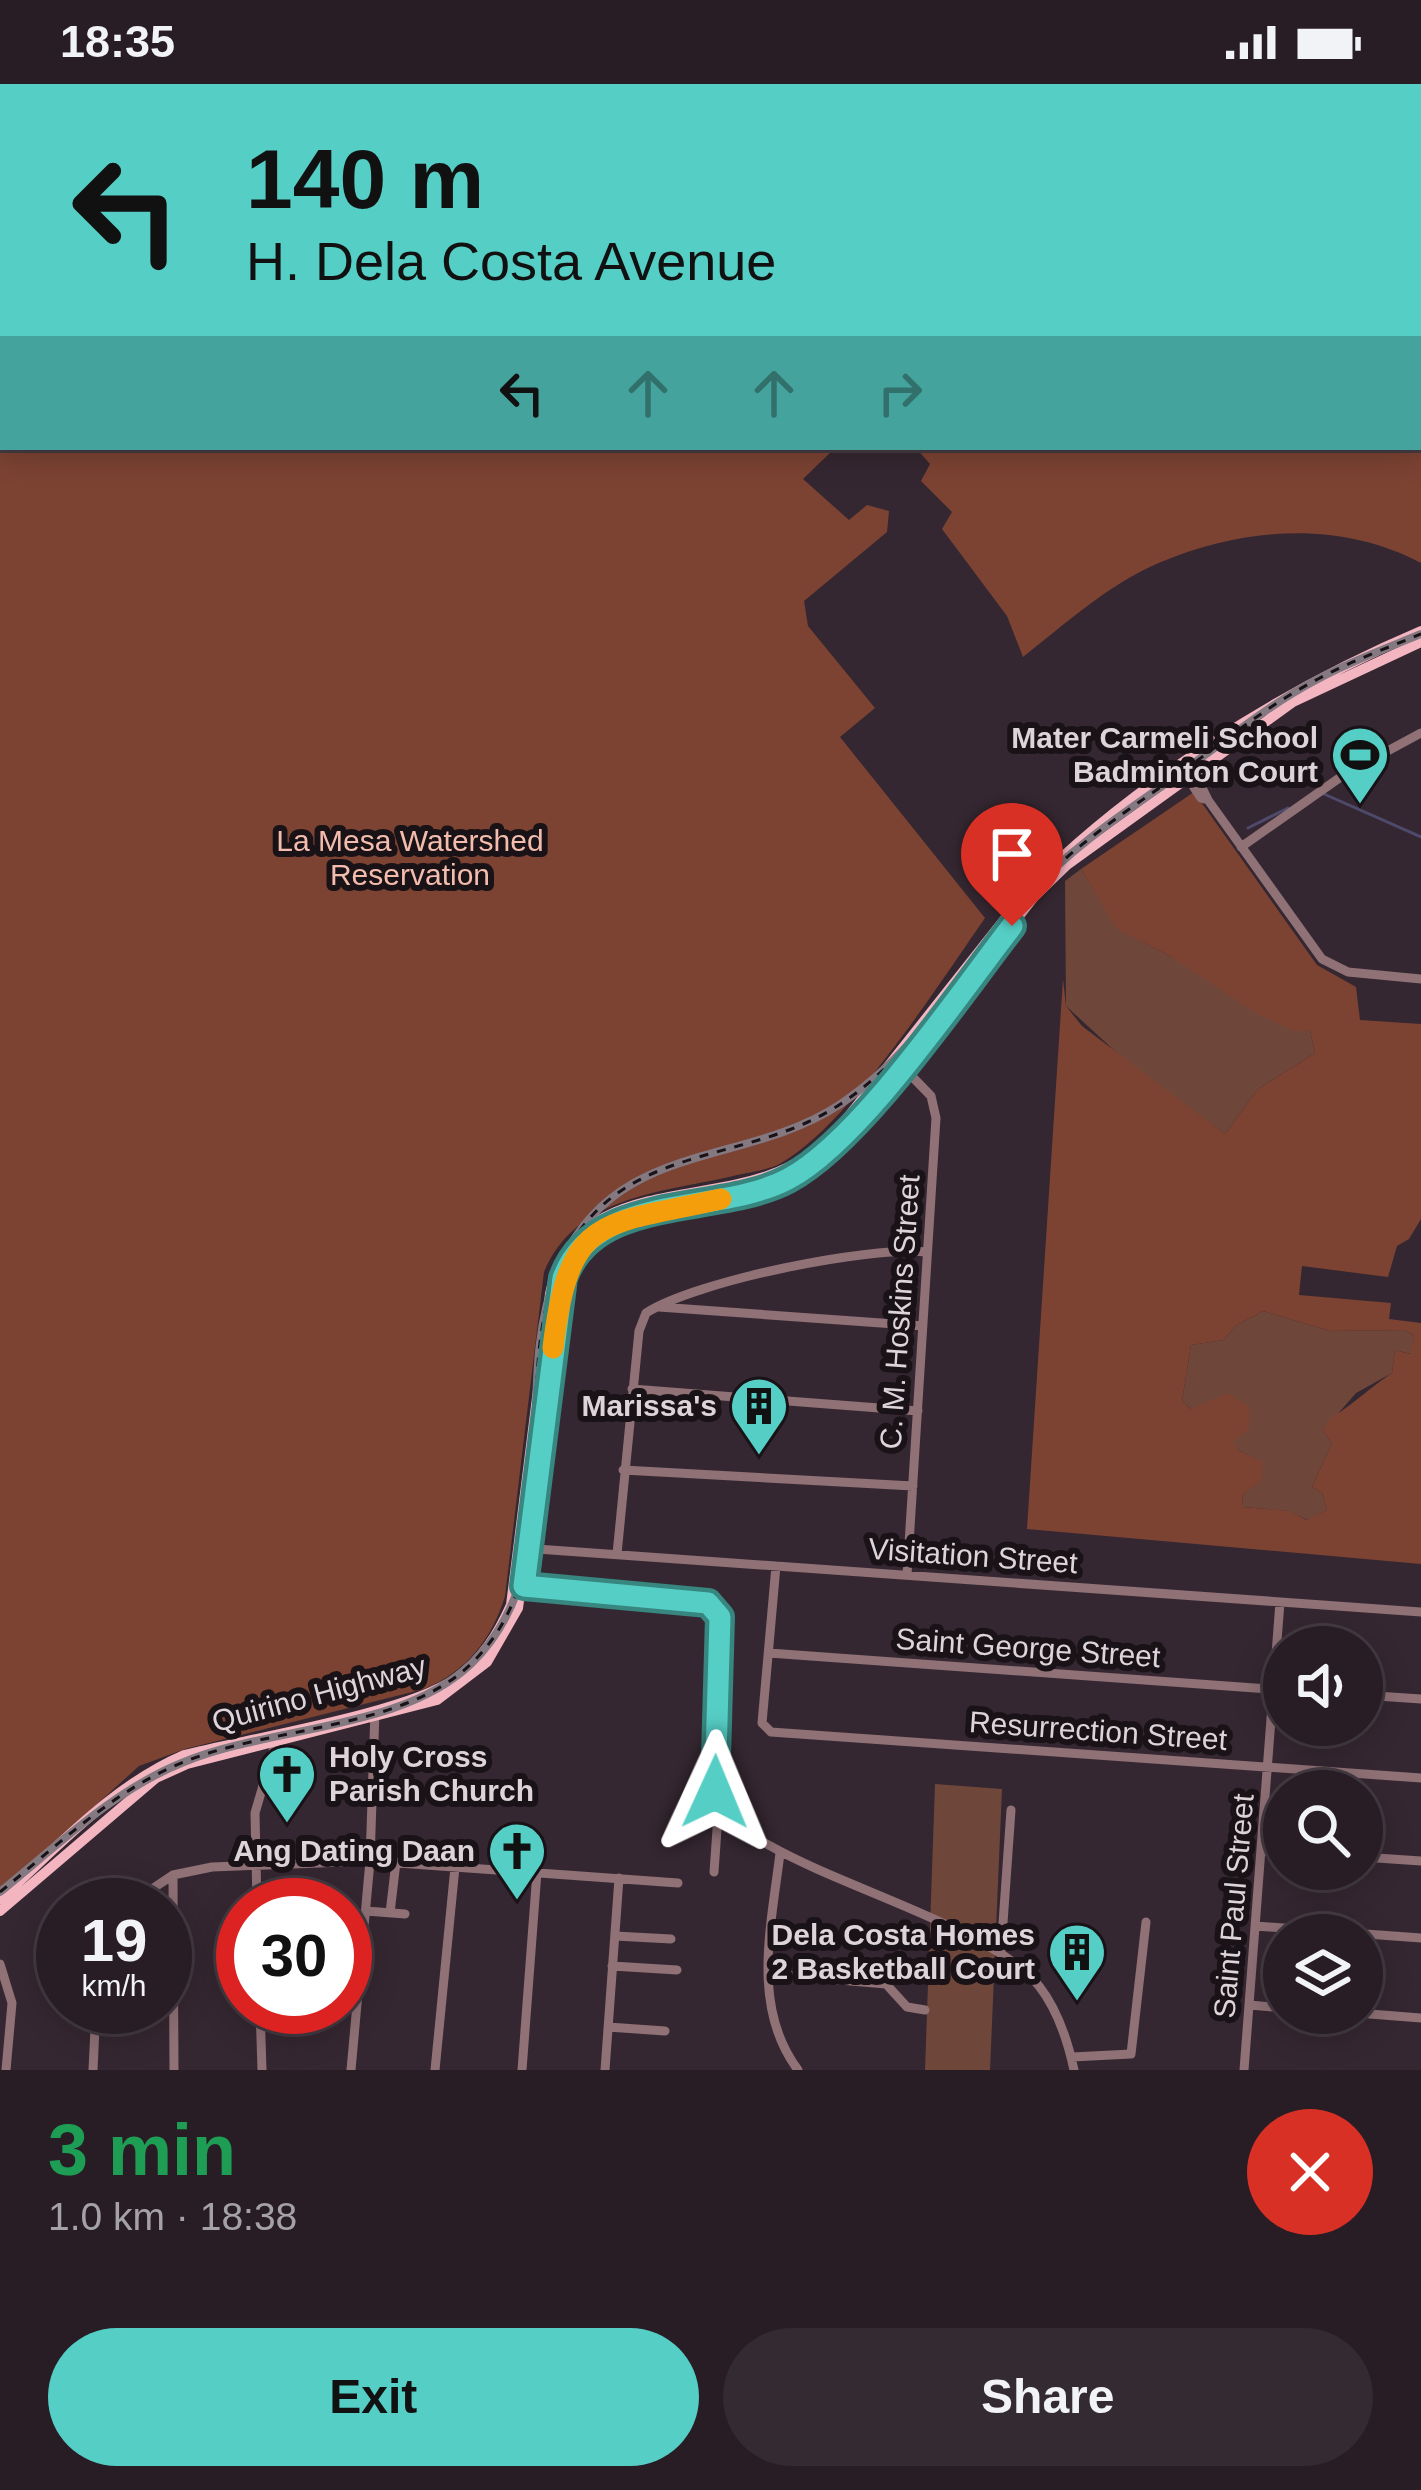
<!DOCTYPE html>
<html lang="en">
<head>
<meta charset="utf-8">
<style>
	:root { --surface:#281d25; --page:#342a32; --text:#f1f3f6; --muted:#a5a2a7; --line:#443b42; --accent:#55cec5 }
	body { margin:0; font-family:Arial,sans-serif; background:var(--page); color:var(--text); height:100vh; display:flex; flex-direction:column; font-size:45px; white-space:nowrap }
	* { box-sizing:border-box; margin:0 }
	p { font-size:39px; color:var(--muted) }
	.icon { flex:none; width:66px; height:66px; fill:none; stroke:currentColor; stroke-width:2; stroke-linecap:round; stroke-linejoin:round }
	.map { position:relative; height:1986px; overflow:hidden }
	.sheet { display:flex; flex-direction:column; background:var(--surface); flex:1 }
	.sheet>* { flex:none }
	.top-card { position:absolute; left:0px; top:0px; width:1422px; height:366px; box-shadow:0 6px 30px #0003,0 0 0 3px var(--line); background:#55cec5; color:#111; overflow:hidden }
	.controls { position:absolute; left:1263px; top:1542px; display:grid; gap:24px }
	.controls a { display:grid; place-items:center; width:120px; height:120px; border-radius:50%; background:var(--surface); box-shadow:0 6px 30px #0003,0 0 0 3px var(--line); font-size:60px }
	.speed { position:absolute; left:36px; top:1794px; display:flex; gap:24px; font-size:60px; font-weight:700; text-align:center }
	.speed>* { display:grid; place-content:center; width:156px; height:156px; border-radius:50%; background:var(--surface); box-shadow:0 6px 30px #0003,0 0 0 3px var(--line); line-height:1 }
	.speed small { font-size:30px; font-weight:400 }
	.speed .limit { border:18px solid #d22; background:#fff; color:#111 }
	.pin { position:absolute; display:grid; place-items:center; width:102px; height:102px; color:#fff; margin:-123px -51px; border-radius:50% 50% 50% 0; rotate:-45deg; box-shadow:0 0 12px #0007 }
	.pin .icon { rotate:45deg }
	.me { position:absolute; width:132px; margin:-66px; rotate:1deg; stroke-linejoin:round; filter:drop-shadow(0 0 9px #0008) }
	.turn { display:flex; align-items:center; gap:42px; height:252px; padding:0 48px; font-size:54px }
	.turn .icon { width:156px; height:156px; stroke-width:2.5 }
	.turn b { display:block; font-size:84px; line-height:102px }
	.lanes { display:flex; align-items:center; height:114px; padding:0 48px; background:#0003; justify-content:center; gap:60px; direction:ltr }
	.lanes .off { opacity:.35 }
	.round { display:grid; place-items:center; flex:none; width:126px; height:126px; border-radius:63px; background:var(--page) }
	.summary { display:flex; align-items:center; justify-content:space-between; height:204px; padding:0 48px }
	h1 { font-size:72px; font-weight:700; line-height:90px; color:#1e9e55 }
	.primary-button { display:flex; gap:24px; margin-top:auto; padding:24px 48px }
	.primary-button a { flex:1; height:138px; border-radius:72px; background:var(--accent); color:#111; font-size:48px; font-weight:700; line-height:138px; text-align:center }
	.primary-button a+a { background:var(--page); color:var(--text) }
	.status { display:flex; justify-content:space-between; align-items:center; height:84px; padding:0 60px; background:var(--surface); direction:ltr }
	.status svg { height:33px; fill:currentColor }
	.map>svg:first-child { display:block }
	.green { fill:#6f463a }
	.forest { fill:#7c4333; fill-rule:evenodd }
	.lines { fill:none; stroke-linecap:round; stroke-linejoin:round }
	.stream { stroke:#4e4a6c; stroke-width:3 }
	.minor { stroke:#8f7176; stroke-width:9 }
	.major { stroke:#f3b6c1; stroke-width:10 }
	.rail-casing { stroke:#847981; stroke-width:8 }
	.rail { stroke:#191217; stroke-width:3; stroke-dasharray:9; stroke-linecap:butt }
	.route-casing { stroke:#378680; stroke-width:30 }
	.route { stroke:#55cec5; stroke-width:21 }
	.slow { stroke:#f59e0b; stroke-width:21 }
	.labels { text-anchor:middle; stroke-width:12; stroke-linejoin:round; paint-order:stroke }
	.poi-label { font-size:30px; font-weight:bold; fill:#ddd4da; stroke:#191217; text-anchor:end }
	.park-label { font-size:30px; fill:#f3bcac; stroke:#191217 }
	.street-label { font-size:30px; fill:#ddd4da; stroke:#191217 }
</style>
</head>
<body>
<div class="status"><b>18:35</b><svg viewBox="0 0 49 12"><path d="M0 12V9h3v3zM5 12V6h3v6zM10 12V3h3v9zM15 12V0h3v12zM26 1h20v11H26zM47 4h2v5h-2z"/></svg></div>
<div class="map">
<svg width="1421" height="1986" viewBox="0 0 1421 1986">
	<rect width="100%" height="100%" fill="#352731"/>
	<path class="green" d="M 1081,785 L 1117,844 L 1310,946 L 1315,969 L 1258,1005 L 1225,1050 L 1129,980 L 1066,922 L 1065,797 Z
		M 1263,1227 L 1330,1247 L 1403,1246 L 1414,1251 L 1411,1270 L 1395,1266 L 1392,1289 L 1356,1309 L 1323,1347 L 1332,1359 L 1312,1403 L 1322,1409 L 1327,1426 L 1308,1436 L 1288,1427 L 1243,1423 L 1242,1411 L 1262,1395 L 1262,1378 L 1238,1366 L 1182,1317 L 1191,1261 L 1224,1256 L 1235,1242 Z
		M 935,1700 L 1002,1705 L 990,1986 L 925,1986 Z"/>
	<path class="forest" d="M 0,0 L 1421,0 L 1421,479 C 1340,436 1245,443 1161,478 C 1110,499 1065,540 1023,573 L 1007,532 L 942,445 L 952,428 L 921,397 L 930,380 L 915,363 L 1419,363 L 1419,3 L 3,3 L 3,363 L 836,363 L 803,395 L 849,436 L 867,421 L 889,427 L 887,448 L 804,517 L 808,542 L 875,624 L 840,653 L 985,834 C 939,900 848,1042 781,1079 C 769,1086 751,1088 737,1091 C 663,1109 577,1110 544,1188 L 505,1512 C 492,1555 466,1588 424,1605 L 185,1665 L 139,1682 L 0,1808 Z
		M 1194,708 L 1317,881 L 1356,903 L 1360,936 L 1421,940 L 1421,1135 L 1409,1155 L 1397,1162 L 1388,1193 L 1302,1182 L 1299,1211 L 1391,1219 L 1389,1235 L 1421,1239 L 1421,1480 L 1027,1445 L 1063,895 L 1066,922 L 1082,942 L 1225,1050 L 1258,1005 L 1315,969 L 1310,946 L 1295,947 L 1259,931 L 1170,872 L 1116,844 L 1081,785 ZM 1263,1227 L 1330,1247 L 1403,1246 L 1414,1251 L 1410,1270 L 1395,1266 L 1392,1289 C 1376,1299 1341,1330 1330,1334 L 1323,1347 L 1332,1359 L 1312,1403 L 1322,1409 L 1327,1426 L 1307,1436 L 1289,1427 L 1243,1423 L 1242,1411 L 1262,1396 L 1263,1378 L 1238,1366 L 1233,1357 L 1249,1345 L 1249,1323 L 1228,1309 L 1191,1325 L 1182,1317 L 1191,1261 L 1224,1256 L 1235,1242 Z"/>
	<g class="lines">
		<path class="stream" d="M 0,255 L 3,267
			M 1324,710 L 1421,753
			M 1248,744 L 1288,724"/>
		<path class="minor" d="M 1189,677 L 1208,716 L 1322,875 L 1348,888 L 1421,895
			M 1185,690 L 1201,714 L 1208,716
			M 1241,763 L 1345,690 L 1421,649
			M 898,978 L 931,1012 L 936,1034 L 907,1491
			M 659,1223 L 923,1242
			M 632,1305 L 918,1327
			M 623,1386 L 913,1402
			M 523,1464 L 1421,1528
			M 617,1470 L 639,1247 L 646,1229 C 696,1197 868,1162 927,1168
			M 776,1482 L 762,1639 L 771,1648 L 1421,1694
			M 515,1500 L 708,1519 L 720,1533 C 719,1580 706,1665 715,1708 C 731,1781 978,1825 1039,1902 C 1057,1925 1068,1958 1074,1986
			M 769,1569 L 1284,1606
			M 1362,1611 L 1421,1615
			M 1264,1767 L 1284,1768
			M 780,1769 C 771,1844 751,1923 798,1986
			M 1362,1773 L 1421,1777
			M 714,1788 L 719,1717
			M 173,1791 L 174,1986
			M 128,1821 L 173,1791 L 212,1783 L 370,1777 L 678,1799
			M 257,1821 L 255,1729 L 277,1654
			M 366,1827 L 405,1830
			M 390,1829 L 396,1778
			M 1256,1842 L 1421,1854
			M 615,1852 L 671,1855
			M 1001,1867 L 1011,1726
			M 0,1880 L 12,1919 L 6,1986
			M 612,1882 L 677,1886
			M 769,1890 L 886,1900 L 907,1923 L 925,1926
			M 1250,1921 L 1284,1924
			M 260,1923 L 262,1986
			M 1357,1929 L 1421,1934
			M 608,1943 L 665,1947
			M 1072,1973 L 1131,1970 L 1146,1838
			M 93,1986 L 96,1923
			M 351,1986 L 370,1777 L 375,1627
			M 435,1986 L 455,1783
			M 522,1986 L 537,1788
			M 605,1986 L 619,1794
			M 1244,1986 L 1280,1518"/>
		<path class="major" d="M 0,1815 C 58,1763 112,1702 184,1671 C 248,1655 407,1629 455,1595 C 482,1576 498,1550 511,1521 L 550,1210 C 572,1097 694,1122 778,1088 C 805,1077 825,1059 844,1038 L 1027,807 C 1132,700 1284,605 1421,547
			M 0,1827 L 156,1694 L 187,1680 L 437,1616 L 487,1578 L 518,1524 L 560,1211 L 577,1165 L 600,1147 L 627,1137 L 781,1099 L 820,1076 L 852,1044 L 1034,813 L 1067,781 L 1293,618 L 1421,558"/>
		<g class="rail-casing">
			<path id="rail" d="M 0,1808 C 57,1762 115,1705 184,1678 C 271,1642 404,1646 472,1579 C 579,1473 503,1302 562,1177 C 619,1056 744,1083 839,1021 C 919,969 967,879 1030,809 C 1069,766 1118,733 1165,700 C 1215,665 1264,623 1318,595 C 1351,577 1387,564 1421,550"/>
		</g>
		<use href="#rail" class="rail"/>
	</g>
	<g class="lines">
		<g class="route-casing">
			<path id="route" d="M 715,1708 L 720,1533 L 708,1519 L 524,1502 L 563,1194 C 595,1107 719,1132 788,1095 C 860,1057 959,910 1012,842"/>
		</g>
		<use href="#route" class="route"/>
		<path class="slow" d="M 553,1264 C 569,1129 601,1142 721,1115"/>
	</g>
	<defs>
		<g id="stadium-pin" transform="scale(3)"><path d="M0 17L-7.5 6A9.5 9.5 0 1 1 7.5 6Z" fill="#55cec5" stroke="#191217"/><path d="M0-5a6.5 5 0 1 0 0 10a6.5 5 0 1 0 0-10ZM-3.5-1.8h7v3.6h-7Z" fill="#111"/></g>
		<g id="building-pin" transform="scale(3)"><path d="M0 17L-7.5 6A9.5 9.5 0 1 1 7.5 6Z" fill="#55cec5" stroke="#191217"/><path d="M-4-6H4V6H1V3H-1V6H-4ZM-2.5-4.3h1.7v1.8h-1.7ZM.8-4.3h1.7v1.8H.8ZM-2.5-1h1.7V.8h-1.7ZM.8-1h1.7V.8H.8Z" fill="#111"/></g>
		<g id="church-pin" transform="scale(3)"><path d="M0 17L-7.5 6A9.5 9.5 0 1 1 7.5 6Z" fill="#55cec5" stroke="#191217"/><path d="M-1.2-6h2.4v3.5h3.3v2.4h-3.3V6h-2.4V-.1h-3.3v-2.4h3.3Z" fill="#111"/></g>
	</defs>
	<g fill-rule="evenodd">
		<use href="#stadium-pin" x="1360" y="671"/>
		<use href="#building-pin" x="759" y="1322"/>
		<use href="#church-pin" x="287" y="1690"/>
		<use href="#church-pin" x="517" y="1767"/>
		<use href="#building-pin" x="1077" y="1868"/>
	</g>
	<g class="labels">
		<g class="poi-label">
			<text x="1318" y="664">Mater Carmeli School<tspan x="1318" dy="34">Badminton Court</tspan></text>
			<text x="717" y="1332">Marissa's</text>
			<text x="329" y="1683" text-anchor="start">Holy Cross<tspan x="329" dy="34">Parish Church</tspan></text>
			<text x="475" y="1777">Ang Dating Daan</text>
			<text x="1035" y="1861">Dela Costa Homes<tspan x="1035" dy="34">2 Basketball Court</tspan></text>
		</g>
		<g class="park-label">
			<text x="410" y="767">La Mesa Watershed<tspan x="410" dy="34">Reservation</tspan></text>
		</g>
		<g class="street-label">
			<text transform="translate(900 1228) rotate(-86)" y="10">C. M. Hoskins Street</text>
			<text transform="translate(973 1472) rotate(4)" y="10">Visitation Street</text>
			<text transform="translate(1028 1564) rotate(4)" y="10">Saint George Street</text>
			<text transform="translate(319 1610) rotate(-15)" y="10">Quirino Highway</text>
			<text transform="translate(1098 1647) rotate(4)" y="10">Resurrection Street</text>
			<text transform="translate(1234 1822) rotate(-85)" y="10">Saint Paul Street</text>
		</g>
	</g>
</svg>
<div class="controls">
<a><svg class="icon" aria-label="sound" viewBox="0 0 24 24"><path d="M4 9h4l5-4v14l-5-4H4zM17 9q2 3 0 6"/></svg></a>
<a><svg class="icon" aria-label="search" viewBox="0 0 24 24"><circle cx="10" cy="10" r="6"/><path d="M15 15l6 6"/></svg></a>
<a><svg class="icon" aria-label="layers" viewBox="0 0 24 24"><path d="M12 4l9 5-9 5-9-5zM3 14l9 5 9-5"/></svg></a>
</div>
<div class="speed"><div>19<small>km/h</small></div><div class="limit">30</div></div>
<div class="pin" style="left:1012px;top:842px;background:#d93025"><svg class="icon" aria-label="arrive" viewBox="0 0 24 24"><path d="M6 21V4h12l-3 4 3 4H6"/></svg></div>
<svg class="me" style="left:715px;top:1708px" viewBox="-20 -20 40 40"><path d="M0-17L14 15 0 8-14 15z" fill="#55cec5" stroke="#fff" stroke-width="4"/></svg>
<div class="top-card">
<div class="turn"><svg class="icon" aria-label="left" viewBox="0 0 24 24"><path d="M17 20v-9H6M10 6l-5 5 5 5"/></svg><div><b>140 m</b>H. Dela Costa Avenue</div></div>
<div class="lanes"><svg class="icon" aria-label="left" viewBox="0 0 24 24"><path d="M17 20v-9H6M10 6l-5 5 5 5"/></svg><svg class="icon off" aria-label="ahead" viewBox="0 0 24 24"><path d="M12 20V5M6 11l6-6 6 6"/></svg><svg class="icon off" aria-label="ahead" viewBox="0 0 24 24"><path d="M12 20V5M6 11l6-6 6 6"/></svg><svg class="icon off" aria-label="right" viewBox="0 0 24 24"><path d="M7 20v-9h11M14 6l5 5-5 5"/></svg></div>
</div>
</div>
<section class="sheet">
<div class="summary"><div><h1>3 min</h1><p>1.0 km · 18:38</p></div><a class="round" style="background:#d93025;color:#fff"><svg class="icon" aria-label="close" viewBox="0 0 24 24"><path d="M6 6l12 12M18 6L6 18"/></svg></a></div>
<div class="primary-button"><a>Exit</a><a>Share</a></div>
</section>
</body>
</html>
